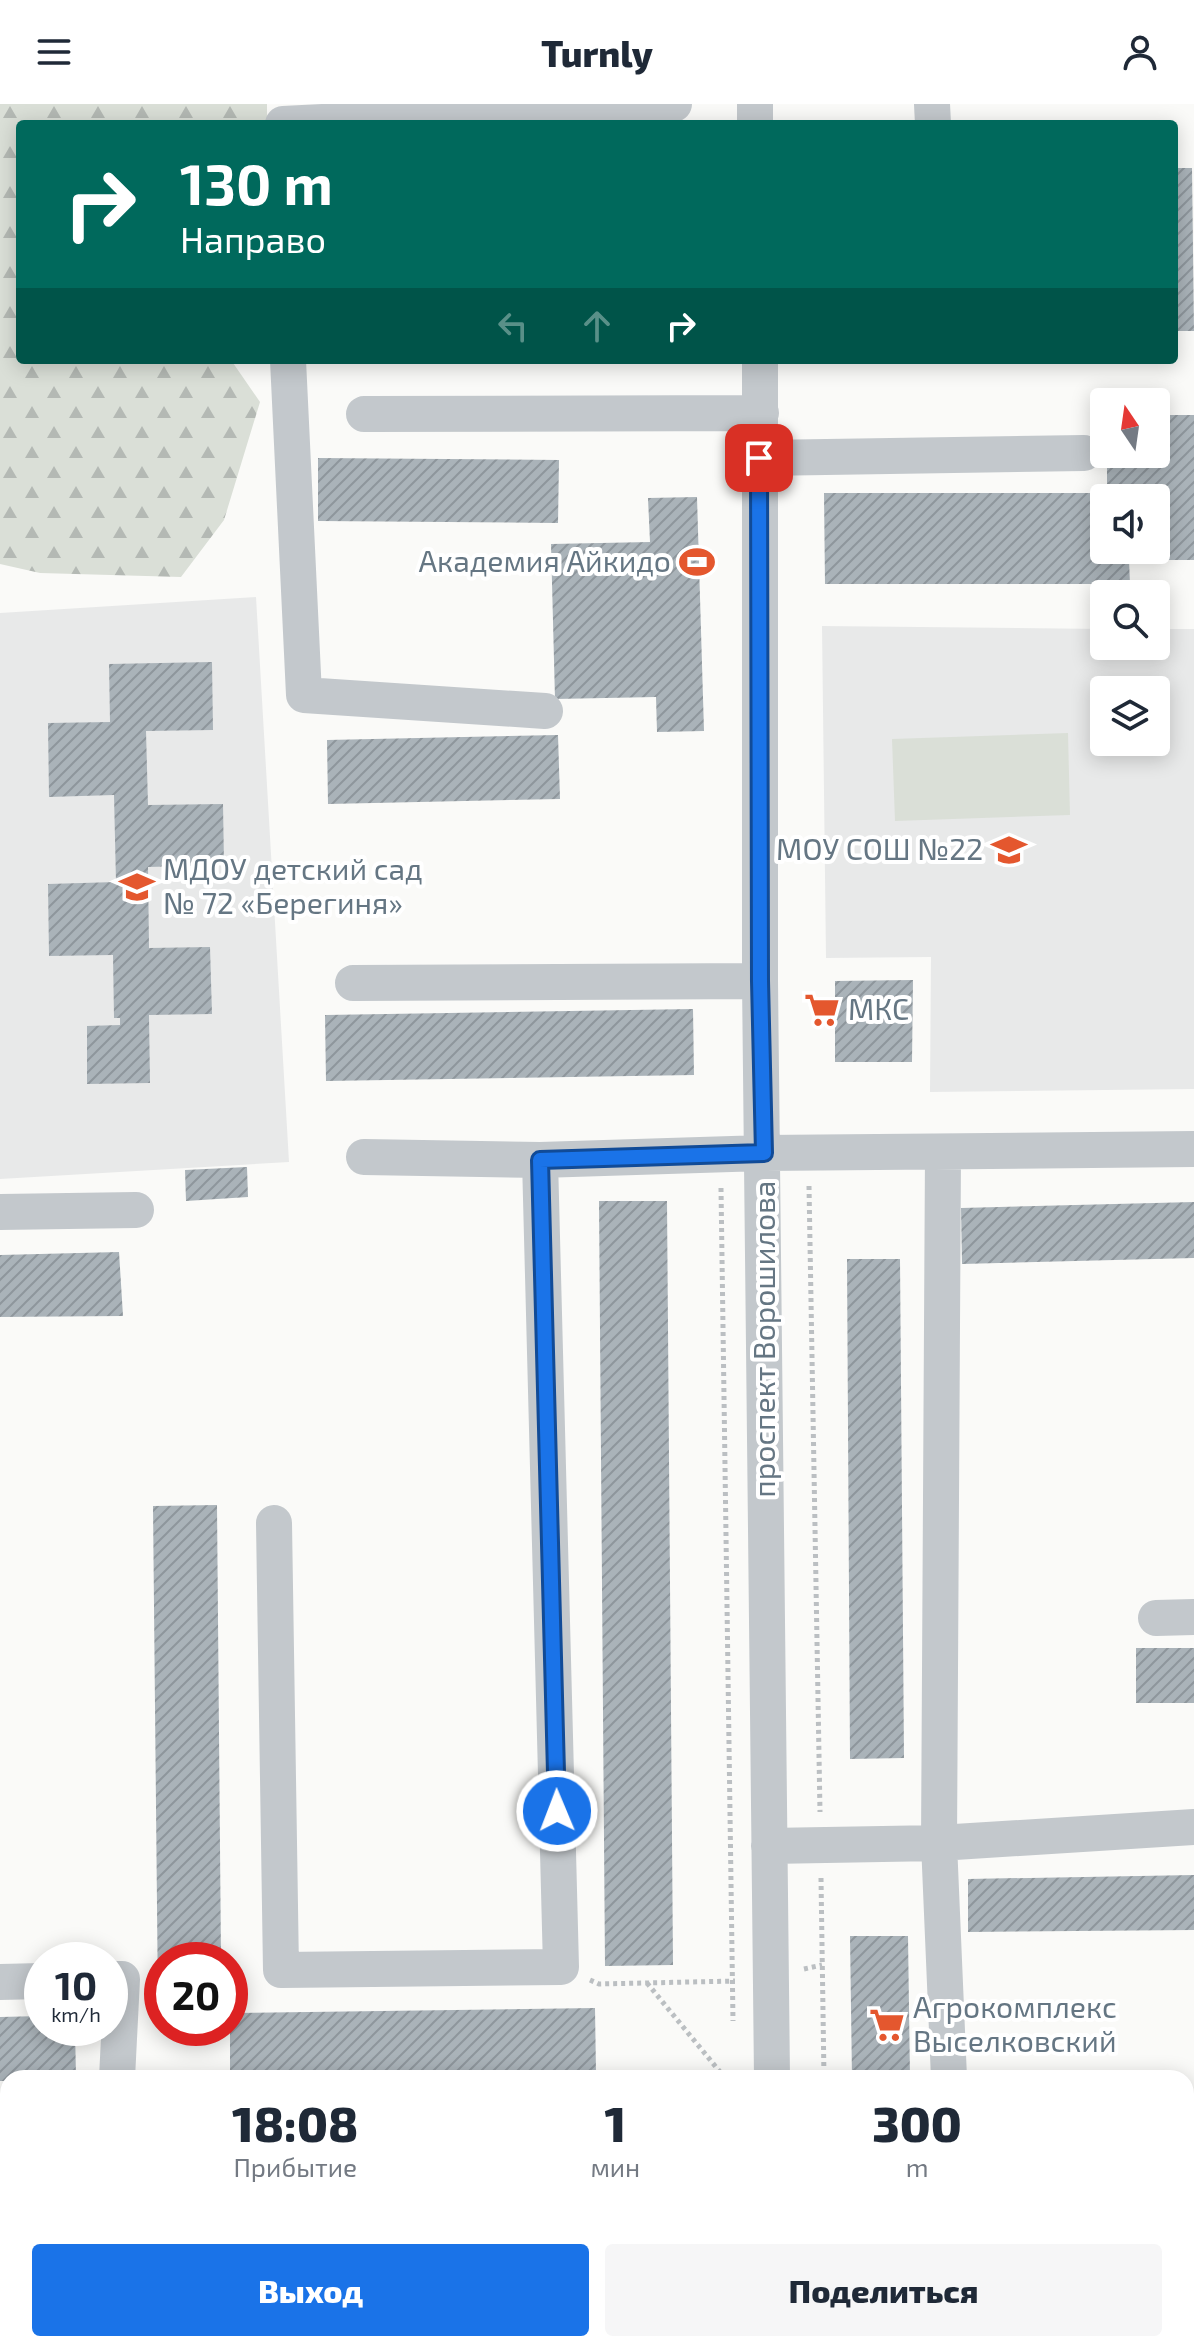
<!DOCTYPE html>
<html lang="ru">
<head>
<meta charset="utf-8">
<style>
	:root { --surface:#fff; --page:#f6f6f7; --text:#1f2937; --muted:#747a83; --accent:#1a73e8 }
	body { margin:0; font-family:"Exo 2",sans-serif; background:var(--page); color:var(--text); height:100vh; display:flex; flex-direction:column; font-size:30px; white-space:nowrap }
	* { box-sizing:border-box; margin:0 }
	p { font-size:26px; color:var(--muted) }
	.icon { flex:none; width:44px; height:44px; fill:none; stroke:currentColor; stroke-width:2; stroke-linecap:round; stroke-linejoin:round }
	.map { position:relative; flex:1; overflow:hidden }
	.panel { position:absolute; left:0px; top:1966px; width:1194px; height:282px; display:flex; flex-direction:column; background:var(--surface); border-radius:24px 24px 0 0; box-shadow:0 4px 20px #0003 }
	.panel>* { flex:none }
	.banner { position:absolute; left:16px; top:16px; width:1162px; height:244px; border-radius:8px; box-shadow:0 4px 20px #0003; background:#00695c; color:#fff; overflow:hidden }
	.needle { width:52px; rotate:347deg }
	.tools { position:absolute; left:1090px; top:284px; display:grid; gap:16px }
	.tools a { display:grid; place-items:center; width:80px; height:80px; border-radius:8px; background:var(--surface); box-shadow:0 4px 20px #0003; font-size:40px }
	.speed { position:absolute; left:24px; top:1838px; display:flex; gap:16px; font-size:40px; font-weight:700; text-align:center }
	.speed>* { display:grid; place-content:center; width:104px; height:104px; border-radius:50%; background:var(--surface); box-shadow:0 4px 20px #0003; line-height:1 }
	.speed small { font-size:20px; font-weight:400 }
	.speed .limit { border:12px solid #d22; background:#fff; color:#111 }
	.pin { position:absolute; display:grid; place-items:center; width:68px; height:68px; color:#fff; margin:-34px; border-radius:16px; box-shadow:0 4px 12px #0006 }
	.me { position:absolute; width:88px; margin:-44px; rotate:359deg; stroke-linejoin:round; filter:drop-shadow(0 0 6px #0008) }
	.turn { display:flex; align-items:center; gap:28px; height:168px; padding:0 32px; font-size:36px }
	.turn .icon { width:104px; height:104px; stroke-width:2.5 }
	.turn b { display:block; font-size:56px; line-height:68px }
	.lanes { display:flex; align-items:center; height:76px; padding:0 32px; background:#0003; justify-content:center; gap:40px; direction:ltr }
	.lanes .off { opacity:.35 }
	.eta { display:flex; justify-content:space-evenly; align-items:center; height:136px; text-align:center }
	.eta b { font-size:48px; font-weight:800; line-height:56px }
	.action { display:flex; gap:16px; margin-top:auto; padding:16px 32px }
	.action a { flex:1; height:92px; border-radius:8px; background:var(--accent); color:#fff; font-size:32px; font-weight:800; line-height:92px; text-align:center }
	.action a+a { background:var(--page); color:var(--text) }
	header { display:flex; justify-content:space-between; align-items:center; height:104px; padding:0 32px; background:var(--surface); font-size:36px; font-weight:800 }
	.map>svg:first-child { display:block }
	.built { fill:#e8e9e9; fill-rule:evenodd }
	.green { fill:#dadfd7 }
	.forest { fill:url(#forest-firs) }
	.building { fill:url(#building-hatch); fill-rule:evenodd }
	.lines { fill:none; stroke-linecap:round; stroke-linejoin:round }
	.path { stroke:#bbbfc2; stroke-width:5; stroke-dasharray:4 4; stroke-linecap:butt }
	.minor { stroke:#c3c8cc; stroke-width:36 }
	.route-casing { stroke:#114b97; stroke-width:20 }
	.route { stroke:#1a73e8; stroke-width:14 }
	.labels { text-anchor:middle; stroke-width:8; stroke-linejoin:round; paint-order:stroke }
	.poi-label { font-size:30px; fill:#657683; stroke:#fff; text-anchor:start }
	.street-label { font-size:30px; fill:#657683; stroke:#fff }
</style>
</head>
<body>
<header><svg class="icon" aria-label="menu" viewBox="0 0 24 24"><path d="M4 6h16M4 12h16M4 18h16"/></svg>Turnly<svg class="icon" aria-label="person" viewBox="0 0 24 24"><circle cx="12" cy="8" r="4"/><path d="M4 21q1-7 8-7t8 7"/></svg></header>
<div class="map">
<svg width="1194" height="2247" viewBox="0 0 1194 2247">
	<defs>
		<pattern id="forest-firs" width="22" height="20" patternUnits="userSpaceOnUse" patternTransform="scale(2)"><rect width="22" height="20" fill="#dadfd7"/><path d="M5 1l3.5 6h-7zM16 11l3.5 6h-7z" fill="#b4b9b4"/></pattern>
		<pattern id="building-hatch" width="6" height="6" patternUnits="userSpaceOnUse" patternTransform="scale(2)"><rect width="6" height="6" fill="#aab3b9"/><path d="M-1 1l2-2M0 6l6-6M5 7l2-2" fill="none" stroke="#8e969c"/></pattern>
	</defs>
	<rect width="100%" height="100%" fill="#fafaf8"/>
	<path class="built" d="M 256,493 L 289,1058 L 0,1075 L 0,509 Z
		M 822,522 L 1104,525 L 1104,542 L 1156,542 L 1156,525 L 1194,525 L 1194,985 L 930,988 L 931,853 L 826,854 ZM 1104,586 L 1156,586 L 1156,638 L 1104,638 Z
		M 316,2240 L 765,2240 L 765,2247 L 317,2247 Z"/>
	<path class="green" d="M 1068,629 L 1070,711 L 895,717 L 892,635 Z"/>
	<path class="forest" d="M 0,0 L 267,0 L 267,20 L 20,20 L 20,256 L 231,256 L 260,298 L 224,416 L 181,473 L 40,469 L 0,460 Z"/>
	<path class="building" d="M 1174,64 L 1192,64 L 1194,227 L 1174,227 Z
		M 1156,311 L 1194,311 L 1194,456 L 1129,456 L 1130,480 L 825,480 L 824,389 L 1107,389 L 1107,350 L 1156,350 ZM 1104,394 L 1156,394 L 1156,446 L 1104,446 Z
		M 318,354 L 559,356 L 558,419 L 318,417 Z
		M 697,393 L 704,627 L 657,628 L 656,593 L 555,595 L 551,440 L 650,438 L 648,394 Z
		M 212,558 L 213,626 L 146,627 L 148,701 L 223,700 L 224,761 L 148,763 L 149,844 L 210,843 L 212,910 L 149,911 L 150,979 L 87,980 L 87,922 L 120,921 L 120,914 L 114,914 L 113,851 L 49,852 L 48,780 L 116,778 L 114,691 L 49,693 L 48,619 L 110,618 L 109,560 Z
		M 558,631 L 560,695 L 328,700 L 327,636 Z
		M 913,876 L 912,958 L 835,958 L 835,877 Z
		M 693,905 L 694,971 L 326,977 L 325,911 Z
		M 247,1063 L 248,1093 L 186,1097 L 185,1066 Z
		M 599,1097 L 667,1097 L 673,1861 L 605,1862 Z
		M 1194,1098 L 1194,1154 L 962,1160 L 961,1104 Z
		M 119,1148 L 123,1212 L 0,1213 L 0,1151 Z
		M 847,1155 L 900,1155 L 904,1654 L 850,1655 Z
		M 217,1401 L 221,1856 L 162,1856 L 162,1902 L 158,1902 L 153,1402 Z
		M 1136,1544 L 1194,1544 L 1194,1599 L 1136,1599 Z
		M 1194,1771 L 1194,1826 L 968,1828 L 968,1775 Z
		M 850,1832 L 908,1832 L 910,1974 L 852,1974 Z
		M 595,1904 L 596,1969 L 230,1974 L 230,1909 Z
		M 42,1912 L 42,1924 L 75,1924 L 76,1974 L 8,1974 L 8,1977 L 0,1977 L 0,1913 Z
		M 180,2240 L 316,2240 L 317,2247 L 180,2247 Z
		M 855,2240 L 914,2240 L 914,2247 L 855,2247 Z"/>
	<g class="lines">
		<path class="path" d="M 809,1082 L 820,1708
			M 721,1084 L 733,1917
			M 821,1774 L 824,1974
			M 804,1865 L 822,1861
			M 590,1876 L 599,1880 L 735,1877
			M 647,1879 L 725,1974
			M 829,2240 L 830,2247"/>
		<path class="minor" d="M 755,0 L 755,20
			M 932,0 L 933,20
			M 283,20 L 674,0
			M 288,256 L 304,591 L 545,607
			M 760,256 L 760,877 L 772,1974
			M 364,310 L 761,309
			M 759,354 L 1084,349
			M 353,879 L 760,877
			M 943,1049 L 939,1739 L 949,1974
			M 364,1053 L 540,1056 L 764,1049 L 1194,1045
			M 0,1108 L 136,1106
			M 274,1419 L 281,1866 L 561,1863 L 540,1056
			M 1156,1514 L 1194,1513
			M 769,1742 L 939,1739 L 1194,1723
			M 110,1875 L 122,1875 L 117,1974
			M 0,1878 L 42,1877
			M 0,2076 L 8,2076
			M 776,2240 L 776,2247
			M 961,2240 L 961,2247
			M 85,2247 L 89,2240"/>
	</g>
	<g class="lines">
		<g class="route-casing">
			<path id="route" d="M 557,1707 L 540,1056 L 764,1049 L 760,877 L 759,354"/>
		</g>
		<use href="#route" class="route"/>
	</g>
	<defs>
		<g id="stadium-bare" transform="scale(2.76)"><path d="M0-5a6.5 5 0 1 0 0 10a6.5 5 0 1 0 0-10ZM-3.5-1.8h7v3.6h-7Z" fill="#e4572e" stroke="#fff" stroke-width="2.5" paint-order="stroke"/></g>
		<g id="school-bare" transform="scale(2.76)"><path d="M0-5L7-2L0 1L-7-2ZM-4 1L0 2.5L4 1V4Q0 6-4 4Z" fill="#e4572e" stroke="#fff" stroke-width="2.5" paint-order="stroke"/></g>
		<g id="supermarket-bare" transform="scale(2.76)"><path d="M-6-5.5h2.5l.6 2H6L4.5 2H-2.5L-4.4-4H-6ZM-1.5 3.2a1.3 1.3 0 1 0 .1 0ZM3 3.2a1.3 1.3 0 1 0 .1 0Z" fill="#e4572e" stroke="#fff" stroke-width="2.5" paint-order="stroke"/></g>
	</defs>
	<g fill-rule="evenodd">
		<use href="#stadium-bare" x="697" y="458"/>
		<use href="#school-bare" x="1009" y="746"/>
		<use href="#school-bare" x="137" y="783"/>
		<use href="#supermarket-bare" x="822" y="906"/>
		<use href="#supermarket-bare" x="887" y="1921"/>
	</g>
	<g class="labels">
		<g class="poi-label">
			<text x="671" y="468" text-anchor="end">Академия Айкидо</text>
			<text x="983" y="756" text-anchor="end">МОУ СОШ №22</text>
			<text x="163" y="776">МДОУ детский сад<tspan x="163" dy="34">№ 72 «Берегиня»</tspan></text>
			<text x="848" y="916">МКС</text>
			<text x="913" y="1914">Агрокомплекс<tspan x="913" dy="34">Выселковский</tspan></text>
		</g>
		<g class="street-label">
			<text transform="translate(765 1235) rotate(-90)" y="10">проспект Ворошилова</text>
		</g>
	</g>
</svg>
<div class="tools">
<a><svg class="needle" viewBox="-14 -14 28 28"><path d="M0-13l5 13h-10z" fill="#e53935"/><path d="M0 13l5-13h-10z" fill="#747a83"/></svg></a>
<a><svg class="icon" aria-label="sound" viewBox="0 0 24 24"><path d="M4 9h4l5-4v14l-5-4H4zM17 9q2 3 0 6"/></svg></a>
<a><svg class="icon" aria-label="search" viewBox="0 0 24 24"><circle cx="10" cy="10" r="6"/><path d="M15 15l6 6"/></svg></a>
<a><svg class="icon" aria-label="layers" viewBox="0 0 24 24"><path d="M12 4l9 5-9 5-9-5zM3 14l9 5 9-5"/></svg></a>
</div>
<div class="speed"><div>10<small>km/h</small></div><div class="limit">20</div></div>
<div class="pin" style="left:759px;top:354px;background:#d93025"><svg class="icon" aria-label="arrive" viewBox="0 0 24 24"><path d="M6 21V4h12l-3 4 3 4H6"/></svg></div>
<svg class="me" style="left:557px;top:1707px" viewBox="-20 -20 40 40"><circle r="17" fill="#1a73e8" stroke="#fff" stroke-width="3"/><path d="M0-11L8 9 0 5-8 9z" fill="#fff"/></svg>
<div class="banner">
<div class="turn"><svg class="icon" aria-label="right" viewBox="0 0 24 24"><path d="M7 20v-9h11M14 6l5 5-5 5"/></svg><div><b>130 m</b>Направо</div></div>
<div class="lanes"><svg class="icon off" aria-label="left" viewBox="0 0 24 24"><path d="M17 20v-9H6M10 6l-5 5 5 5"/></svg><svg class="icon off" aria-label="ahead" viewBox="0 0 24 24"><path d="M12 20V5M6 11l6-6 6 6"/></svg><svg class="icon" aria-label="right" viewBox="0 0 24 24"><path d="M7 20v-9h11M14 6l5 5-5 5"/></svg></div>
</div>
<section class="panel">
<div class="eta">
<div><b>18:08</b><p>Прибытие</p></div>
<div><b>1</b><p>мин</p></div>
<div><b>300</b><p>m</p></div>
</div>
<div class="action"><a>Выход</a><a>Поделиться</a></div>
</section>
</div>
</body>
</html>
